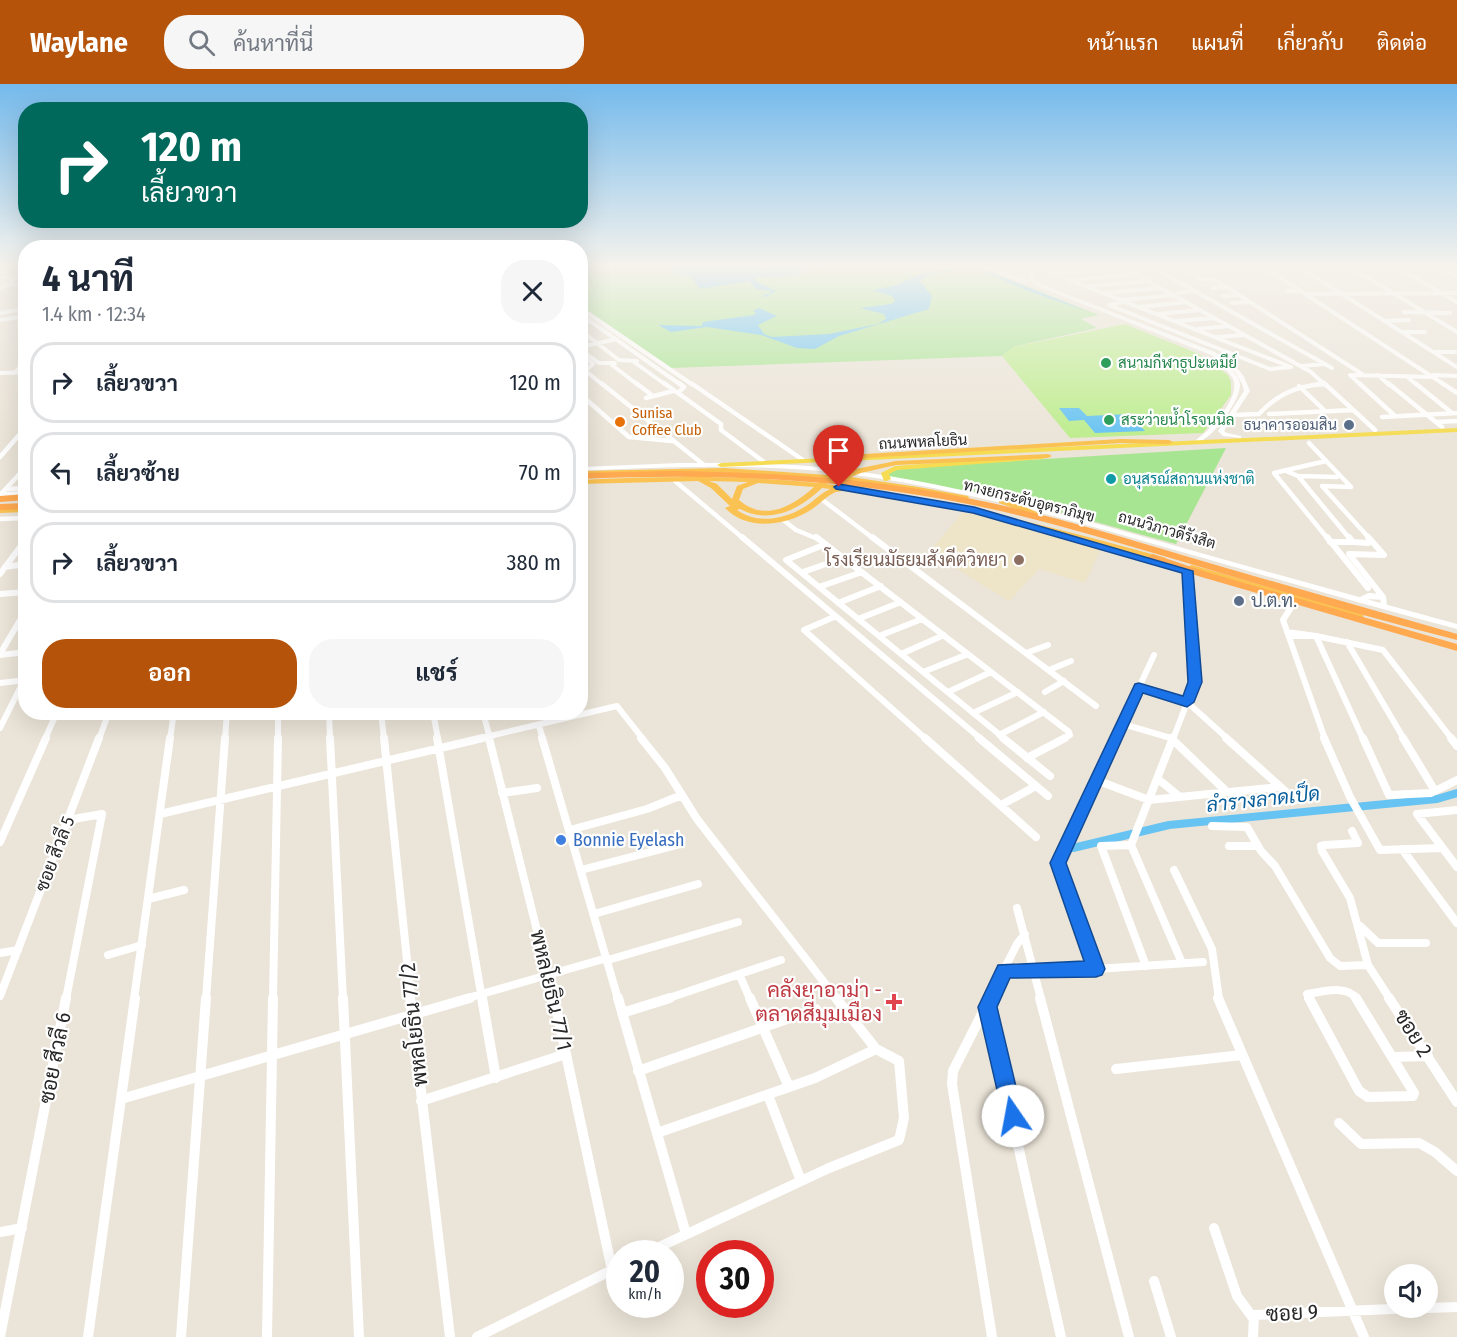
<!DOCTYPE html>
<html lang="th">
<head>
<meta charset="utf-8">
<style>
	:root { --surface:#fff; --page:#f6f6f7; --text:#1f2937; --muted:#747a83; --line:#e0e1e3; --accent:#b45309 }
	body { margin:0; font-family:"Fira Sans Condensed",Sarabun,sans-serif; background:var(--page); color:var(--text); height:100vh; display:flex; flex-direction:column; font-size:22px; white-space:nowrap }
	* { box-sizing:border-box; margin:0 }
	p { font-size:20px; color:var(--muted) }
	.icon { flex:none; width:33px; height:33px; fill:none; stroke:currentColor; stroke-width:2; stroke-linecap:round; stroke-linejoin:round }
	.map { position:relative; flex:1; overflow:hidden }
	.drawer { position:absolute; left:18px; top:156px; width:570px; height:480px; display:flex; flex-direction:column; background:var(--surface); border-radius:24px; box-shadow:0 6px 24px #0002 }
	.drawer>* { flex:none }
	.banner { position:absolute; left:18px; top:18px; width:570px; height:126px; border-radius:24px; box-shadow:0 6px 24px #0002; background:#00695c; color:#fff; overflow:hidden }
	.fabs { position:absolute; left:1384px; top:1180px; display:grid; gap:12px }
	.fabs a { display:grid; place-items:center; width:54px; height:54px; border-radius:50%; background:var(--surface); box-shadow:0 6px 24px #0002; font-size:30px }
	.speed { position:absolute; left:606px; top:1156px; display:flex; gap:12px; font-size:30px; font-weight:700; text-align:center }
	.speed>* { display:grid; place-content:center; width:78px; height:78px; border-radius:50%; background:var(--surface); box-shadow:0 6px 24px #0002; line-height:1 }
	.speed small { font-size:15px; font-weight:400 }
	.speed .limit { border:9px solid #d22; background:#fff; color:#111 }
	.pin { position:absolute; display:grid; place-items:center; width:51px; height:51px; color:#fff; margin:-62px -26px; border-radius:50% 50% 50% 0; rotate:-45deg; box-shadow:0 0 6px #0007 }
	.pin .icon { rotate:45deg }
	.me { position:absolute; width:66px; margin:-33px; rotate:348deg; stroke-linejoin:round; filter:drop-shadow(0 0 4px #0008) }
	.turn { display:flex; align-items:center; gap:21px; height:126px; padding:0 24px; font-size:27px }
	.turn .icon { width:78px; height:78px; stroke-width:2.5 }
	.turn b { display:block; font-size:42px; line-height:51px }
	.round { display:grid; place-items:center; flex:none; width:63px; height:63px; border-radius:24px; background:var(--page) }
	.headline { display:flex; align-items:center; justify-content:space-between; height:102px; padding:0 24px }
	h1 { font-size:36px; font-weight:700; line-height:45px }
	.primary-button { display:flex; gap:12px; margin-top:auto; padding:12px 24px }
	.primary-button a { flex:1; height:69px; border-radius:24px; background:var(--accent); color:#fff; font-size:24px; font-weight:700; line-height:69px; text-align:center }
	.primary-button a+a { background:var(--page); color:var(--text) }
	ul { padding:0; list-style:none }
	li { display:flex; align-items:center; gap:18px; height:81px; margin:0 12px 9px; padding:0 12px; border:3px solid var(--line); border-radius:24px }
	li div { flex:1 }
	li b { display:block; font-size:22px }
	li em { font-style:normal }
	header { display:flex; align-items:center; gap:36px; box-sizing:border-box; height:84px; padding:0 30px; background:var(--accent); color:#fff }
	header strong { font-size:28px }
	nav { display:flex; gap:33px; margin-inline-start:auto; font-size:21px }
	.search { width:420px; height:54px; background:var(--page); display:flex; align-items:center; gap:15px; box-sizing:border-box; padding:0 21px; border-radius:24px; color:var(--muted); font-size:22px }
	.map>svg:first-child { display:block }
	.education { fill:#eee4c7 }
	.green { fill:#a8e592 }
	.pitch { fill:#bded8d }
	.water { fill:#66c3f2 }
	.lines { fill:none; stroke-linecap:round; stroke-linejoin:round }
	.canal { stroke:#66c3f2; stroke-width:8 }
	.minor-far4 { stroke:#fff; stroke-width:4 }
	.minor-far3 { stroke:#fff; stroke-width:4.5 }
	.minor-far2 { stroke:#fff; stroke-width:6 }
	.minor-far1 { stroke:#fff; stroke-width:8 }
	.minor { stroke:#fff; stroke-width:10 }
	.secondary { fill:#fff; fill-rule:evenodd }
	.primary { fill:#f5dc53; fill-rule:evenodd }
	.trunk { fill:#fac252; fill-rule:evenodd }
	.motorway { fill:#ffa950; fill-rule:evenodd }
	.route { fill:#1a73e8; stroke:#114b97; stroke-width:1.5 }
	.leisure-dot { fill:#2e9e5b; stroke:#fff; stroke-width:2 }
	.food-dot { fill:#e8710a; stroke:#fff; stroke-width:2 }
	.service-dot { fill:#5c6f8a; stroke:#fff; stroke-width:2 }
	.culture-dot { fill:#0f9aa8; stroke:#fff; stroke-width:2 }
	.education-dot { fill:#8d6e63; stroke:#fff; stroke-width:2 }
	.shop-dot { fill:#3f7fe0; stroke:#fff; stroke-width:2 }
	.health-dot { fill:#e0444e; stroke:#fff; stroke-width:2 }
	.labels { text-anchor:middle; stroke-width:4.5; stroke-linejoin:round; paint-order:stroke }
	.far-leisure-label { font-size:15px; fill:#27864d; stroke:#fff; text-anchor:start }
	.far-food-label { font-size:15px; fill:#c56008; stroke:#fff; text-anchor:start }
	.far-service-label { font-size:15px; fill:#4e5e75; stroke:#fff; text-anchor:end }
	.far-street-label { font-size:15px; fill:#282828; stroke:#fff }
	.far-culture-label { font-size:15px; fill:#0d838f; stroke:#fff; text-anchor:start }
	.education-label { font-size:18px; fill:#785e54; stroke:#fff; text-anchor:end }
	.service-label { font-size:18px; fill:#4e5e75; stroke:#fff; text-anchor:start }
	.shop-label { font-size:18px; fill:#366cbe; stroke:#fff; text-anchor:start }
	.street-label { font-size:18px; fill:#282828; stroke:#fff }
	.water-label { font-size:20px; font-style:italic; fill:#085e9b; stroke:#fff }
	.near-street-label { font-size:21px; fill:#282828; stroke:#fff }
	.near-health-label { font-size:21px; fill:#be3a42; stroke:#fff; text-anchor:end }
</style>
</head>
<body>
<header>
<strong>Waylane</strong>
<div class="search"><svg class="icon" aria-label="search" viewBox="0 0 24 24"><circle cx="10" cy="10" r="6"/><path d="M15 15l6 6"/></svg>ค้นหาที่นี่</div>
<nav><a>หน้าแรก</a><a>แผนที่</a><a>เกี่ยวกับ</a><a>ติดต่อ</a></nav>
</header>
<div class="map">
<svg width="1457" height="1253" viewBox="0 0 1457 1253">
	<rect width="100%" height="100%" fill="#ebe4d8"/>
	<path class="education" d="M 963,428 L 1003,437 L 1101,465 L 1085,499 L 1039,485 L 1009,517 L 929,468 Z"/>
	<path class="green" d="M 581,182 L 977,182 L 1099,231 L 1081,235 L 1097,244 L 1013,263 L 1002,272 L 671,284 L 581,222 Z
		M 1226,364 L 1176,460 C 1112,443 1049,424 985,410 C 952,403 917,404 886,393 L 887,387 L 897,384 Z"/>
	<path class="pitch" d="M 1125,240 L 1199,270 L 1228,291 L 1231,298 L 1231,311 L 1203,349 L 1070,354 L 1002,272 L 1013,263 Z"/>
	<path class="water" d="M 669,182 L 821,182 L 792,192 L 755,193 L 755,197 L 776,207 L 766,213 L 762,212 L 771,209 L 771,207 L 756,205 L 749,197 L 700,205 L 690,192 L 671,188 Z
		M 969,182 L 974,182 L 1089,228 L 1031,208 L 976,185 L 928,190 L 920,197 L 932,212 L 929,225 L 839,252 L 815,265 L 797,264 L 761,251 L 707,243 L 671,248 L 658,241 L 702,242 L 703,238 L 754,231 L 756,229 L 753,227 L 759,224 L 777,232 L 758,241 L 764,250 L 772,253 L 829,250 L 878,240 L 886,235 L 884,230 L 860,224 L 891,220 L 895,217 L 892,212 L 872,206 L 894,202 L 921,190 Z
		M 1059,324 L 1079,324 L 1087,332 L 1129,330 L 1145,347 L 1095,349 L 1084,336 L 1069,337 Z"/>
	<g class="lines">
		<path class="canal" d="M 1073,764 L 1169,741 L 1437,715 L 1457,709"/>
		<path class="minor-far4" d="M 982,182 L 1026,198
			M 1034,182 L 1291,283
			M 1059,182 L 1066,182
			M 1121,182 L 1311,288 L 1325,301
			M 1150,182 L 1332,284
			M 1181,182 L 1200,195 L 1216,196 L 1362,290
			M 1262,182 L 1445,301
			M 1298,182 L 1457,283
			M 1349,182 L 1457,248
			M 1395,182 L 1457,218
			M 1436,182 L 1457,193
			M 0,187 L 23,187
			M 1192,189 L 1204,188
			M 1057,190 L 1125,184
			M 0,194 L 15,193
			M 1073,196 L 1136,190
			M 4,202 L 26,199
			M 1089,202 L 1149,197
			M 1212,204 L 1227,203
			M 0,205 L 26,185
			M 1287,207 L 1302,207
			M 1104,209 L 1161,204
			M 1177,209 L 1195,207
			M 1307,210 L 1457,209
			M 1223,212 L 1238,211
			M 1123,216 L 1174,211
			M 1123,218 L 1109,221 L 1270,285 L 1291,283
			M 1232,219 L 1250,218
			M 1139,223 L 1187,218
			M 580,224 L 693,301
			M 1404,228 L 1450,229
			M 0,229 L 26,225
			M 580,230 L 681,301
			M 1158,230 L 1200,226
			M 0,236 L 26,232
			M 1176,237 L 1215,234
			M 1384,237 L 1409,236
			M 1198,245 L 1228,242
			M 580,246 L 619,276 L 637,277
			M 1404,248 L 1425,248
			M 1218,253 L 1243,251
			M 580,263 L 617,255
			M 580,265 L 599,279 L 615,279
			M 1434,268 L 1455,268
			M 634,278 L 666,301
			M 612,281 L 638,301
			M 1302,282 L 1324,280
			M 587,288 L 603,301
			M 0,289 L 26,288
			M 14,289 L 26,278
			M 1378,291 L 1389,301
			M 1433,291 L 1457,292
			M 580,292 L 593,280 L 587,275
			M 1406,292 L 1417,301
			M 1312,301 L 1325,300
			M 1361,301 L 1350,291 L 1435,293"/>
		<path class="minor-far3" d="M 601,299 L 704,381
			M 636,299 L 653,312
			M 664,299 L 721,340 L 721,346 L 764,378
			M 679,299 L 684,303 L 679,308
			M 691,299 L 803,376
			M 1324,299 L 1375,346
			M 1359,299 L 1395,332
			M 1388,299 L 1442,343
			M 1415,299 L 1452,329
			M 1442,299 L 1457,309
			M 1299,302 L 1325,327
			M 580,310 L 629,353 L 672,357
			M 646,314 L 673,307
			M 1269,330 L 1353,326
			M 1233,331 L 1259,330 C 1277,310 1298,301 1325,300
			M 1382,333 L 1457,329
			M 1436,338 L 1457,337
			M 1309,359 L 1351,403 L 1322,402 L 1370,455
			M 0,373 L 26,343
			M 1326,377 L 1274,389 L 1328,455
			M 1286,387 L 1298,392 L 1350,455
			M 1298,392 L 1337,393
			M 675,397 L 744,455
			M 6,405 L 26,404
			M 1,410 L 26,383
			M 820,414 L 874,455
			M 0,435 L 26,434
			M 782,435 L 796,446 L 818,455"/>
		<path class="minor-far2" d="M 742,453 L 981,655
			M 816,453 L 1069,648 L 1070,651 L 1062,655
			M 872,453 L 1096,622
			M 1327,453 L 1368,504
			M 1368,453 L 1384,471 L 1349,470 L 1383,513
			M 1330,458 L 1353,458 L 1349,453
			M 1353,458 L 1368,459
			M 826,460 L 786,476 L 1005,655
			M 5,483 L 26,480
			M 803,488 L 843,474
			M 0,490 L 26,455
			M 819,503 L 862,488
			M 0,510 L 26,508
			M 1361,516 L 1369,512 L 1383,513 L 1384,522
			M 838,519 L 881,502
			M 1294,519 L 1283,536 L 1325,655
			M 834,533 L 804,546 L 926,655
			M 858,535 L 901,518
			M 1287,548 L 1316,552 L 1289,552
			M 879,552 L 922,535
			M 1316,552 L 1363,655
			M 1316,552 L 1383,566 L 1452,655
			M 1347,558 L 1404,655
			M 1026,569 L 1048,561
			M 0,570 L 26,526
			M 901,570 L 944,551
			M 0,571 L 26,568
			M 1049,586 L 1071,577
			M 923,588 L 968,570
			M 0,599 L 26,596
			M 1139,603 L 1187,618 L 1228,655
			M 948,608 L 991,588
			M 1045,608 L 1064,597
			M 329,628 L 330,655
			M 381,628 L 384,655
			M 433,628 L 438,655
			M 483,628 L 490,655
			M 973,629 L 1018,608
			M 1123,640 L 1174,655
			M 539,642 L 543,655
			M 0,644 L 24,596
			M 999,651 L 1044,628
			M 45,655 L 57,628
			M 99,655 L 109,628
			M 170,655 L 174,628
			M 225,655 L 227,628
			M 278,655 L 278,628
			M 477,655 L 617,622 L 643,655
			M 1115,655 L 1154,571
			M 1173,655 L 1195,598 L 1188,487"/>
		<path class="minor-far1" d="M 330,654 L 343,915
			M 384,654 L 411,915
			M 437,654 L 482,915
			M 489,654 L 554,915
			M 542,654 L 618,915
			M 641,654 L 665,684 L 697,735 L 837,915
			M 925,654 L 1036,753
			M 979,654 L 1048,712
			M 1003,654 L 1050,692
			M 1171,654 L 1227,708
			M 1226,654 L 1295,716
			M 1324,654 L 1350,713 L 1380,766 L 1441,764
			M 1363,654 L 1389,711 L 1431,709 L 1457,696
			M 1403,654 L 1435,707
			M 1451,654 L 1457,662
			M 1027,674 L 1065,654
			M 1158,695 L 1180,713
			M 1096,696 L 1149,716 L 1280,703
			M 502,709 L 537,704
			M 1001,721 L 1036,702
			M 1457,726 L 1417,730 L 1457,783
			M 160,730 L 483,654
			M 1212,742 L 1247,743 L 1261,767 L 1275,782 L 1330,874 L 1340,882 L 1368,881
			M 570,746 L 647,725 L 682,711
			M 1352,747 L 1358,759 L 1325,761 L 1321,762 L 1322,767 L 1350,814 L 1368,881 L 1390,915
			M 0,758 L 46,654
			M 1131,761 L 1173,654
			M 1131,761 L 1101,762 L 1146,882
			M 1131,761 L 1182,879
			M 1229,762 L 1258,762
			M 1402,765 L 1457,839
			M 581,786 L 677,761
			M 1174,786 L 1212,865 L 1219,915
			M 148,815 L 184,806
			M 1017,824 L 1041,915
			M 594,830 L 698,800
			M 1360,842 L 1378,859 L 1426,859
			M 0,869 L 18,866
			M 108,871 L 142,861
			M 608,876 L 738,838
			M 1096,885 L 1058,779 L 1116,654
			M 1005,886 L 1096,885 L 1203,878
			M 740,892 L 750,915
			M 0,912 L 99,654
			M 66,915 L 102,730 L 68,736
			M 134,915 L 170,654
			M 206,915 L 225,654
			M 273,915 L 278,654
			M 464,915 L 607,874
			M 666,915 L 781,876
			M 989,915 L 1017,860 L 1025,850
			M 1310,915 L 1307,910 C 1323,908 1347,900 1357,915"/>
		<path class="minor" d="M 343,914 L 359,1253
			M 410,914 L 450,1253
			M 482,914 L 496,994
			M 554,914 L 612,1186
			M 618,914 L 686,1150
			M 750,914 L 789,1003
			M 990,914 L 953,987 L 952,1000 L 992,1253
			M 1040,914 L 1129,1253
			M 1218,914 L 1364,1253
			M 1309,914 L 1359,1007 L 1368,1013 L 1413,1012 L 1414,1009 L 1356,914
			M 1389,914 L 1457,1018
			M 987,923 L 1061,1253
			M 622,929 L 670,914
			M 1392,973 L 1428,972
			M 1116,985 L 1242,971
			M 638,987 L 816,925
			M 768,1011 L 801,1097
			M 121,1015 L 470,914
			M 421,1017 L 566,970
			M 1339,1039 L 1361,1060 L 1419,1059 L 1435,1068 L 1457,1087
			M 657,1049 L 815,994 L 876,965
			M 1214,1144 L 1237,1212 L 1253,1234
			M 0,1148 L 22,1144
			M 644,1170 L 829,1084 L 899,1056 L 904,1034 L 899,977 L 876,965 L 836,914
			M 1154,1197 L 1171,1253
			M 1428,1224 L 1457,1223
			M 0,1253 L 66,914
			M 88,1253 L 135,914
			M 181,1253 L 206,914
			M 267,1253 L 273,914
			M 477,1253 L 620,1182
			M 1253,1253 L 1254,1231 L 1415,1224"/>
		<path class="secondary" d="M 1032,182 L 1036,182 L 1032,194 L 1041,200 L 1215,268 L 1228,276 L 1239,286 L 1244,293 L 1250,307 L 1224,347 L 1227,349 L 1241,352 L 1241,354 L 1223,352 L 1218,347 L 1244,307 L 1242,300 L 1235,288 L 1224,279 L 1211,271 L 1037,202 L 1028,194 Z
			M 1227,285 L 1231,285 C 1235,289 1240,295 1240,301 C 1240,317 1211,358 1196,358 L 1196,356 C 1210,346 1238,316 1234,298 C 1233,293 1229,290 1226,286 Z
			M 680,379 C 735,379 791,379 847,386 C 957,400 1063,430 1169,460 C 1265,487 1361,514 1457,540 L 1457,545 C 1352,518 1248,486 1143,457 C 1046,429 948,403 847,390 C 759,379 669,383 580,387 L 580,383 Z
			M 26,407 L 26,411 L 0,412 L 0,408 Z
			M 1045,444 L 1181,482 L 1182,484 L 1178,486 L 1175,486 L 1043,447 L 1041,446 Z"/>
		<path class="primary" d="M 1457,344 L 1457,348 L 721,383 L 717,381 L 721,379 Z
			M 1040,371 L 1044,373 L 1043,375 L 897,386 L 889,390 L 891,395 L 887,397 L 884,397 L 881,389 L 895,382 Z"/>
		<path class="trunk" d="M 1121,355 L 1169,356 L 1173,358 L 1169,360 L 1121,359 L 865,374 L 843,385 L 835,392 L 841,392 L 856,385 L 896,377 L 1048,370 L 1052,372 L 1048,374 L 896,381 L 861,389 L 851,393 L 918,403 L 968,412 L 969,414 L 965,416 L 918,407 L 831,396 L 826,400 C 942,414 1054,443 1166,474 L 1166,478 L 1160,478 C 1073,453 985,428 896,414 C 878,411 854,404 836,408 C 826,412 819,421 809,427 C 784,442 747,447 725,424 L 730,422 L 711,404 L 698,397 L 580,400 L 580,396 C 660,392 739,391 818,399 L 823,395 C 742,388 662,388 580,391 L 580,387 L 725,384 L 827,391 L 837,381 L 864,370 ZM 709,397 L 748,398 L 737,402 L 732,415 L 717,400 ZM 758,399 L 814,403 C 792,423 764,438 739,416 L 743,405 ZM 822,404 L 830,405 C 821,409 815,416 806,422 C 786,435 758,441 737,426 L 740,425 C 770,441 800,425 822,404 Z
			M 999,415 L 1005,415 L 1042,430 L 1041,432 L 1035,432 L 999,419 Z
			M 26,424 L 26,428 L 0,429 L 0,425 Z
			M 1192,481 L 1362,530 L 1364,532 L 1362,534 L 1356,534 L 1189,486 L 1189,482 Z"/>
		<path class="motorway" d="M 670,387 C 770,388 869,394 967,414 C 1040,428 1111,450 1182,471 C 1274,498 1365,524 1457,550 L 1457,556 C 1362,532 1268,503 1174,475 C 1106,455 1038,434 968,420 C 840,394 711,389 580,395 L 580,389 Z
			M 26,410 L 26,416 L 0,418 L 0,412 Z
			M 26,419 L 26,425 L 0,426 L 0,420 Z
			M 1153,470 L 1206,488 L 1457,560 L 1457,567 L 1198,492 L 1150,475 L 1148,473 Z"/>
	</g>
	<linearGradient id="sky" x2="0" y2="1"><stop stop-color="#74baec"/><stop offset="0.51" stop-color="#f6f3ed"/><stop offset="1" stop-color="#f6f3ed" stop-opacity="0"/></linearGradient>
	<rect width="1457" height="357" fill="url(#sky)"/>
	<path class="route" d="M 839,400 L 974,423 L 1193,487 L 1202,598 L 1194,618 L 1187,623 L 1143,609 L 1066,779 L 1105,885 L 1102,891 L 1096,893 L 1010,894 L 997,923 L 1023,1032 L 1020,1039 L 1013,1042 L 1006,1039 L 1003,1032 L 978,923 L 998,881 L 1084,877 L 1050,779 L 1135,600 L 1139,599 L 1183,612 L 1188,598 L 1182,489 L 973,429 L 836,405 L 834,403 Z"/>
	<g class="leisure-dot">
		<circle cx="1106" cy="279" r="6"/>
		<circle cx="1109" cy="336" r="6"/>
	</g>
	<circle class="food-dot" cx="620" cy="338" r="6"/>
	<g class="service-dot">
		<circle cx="1349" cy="341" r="6"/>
		<circle cx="1239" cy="517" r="6"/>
	</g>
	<circle class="culture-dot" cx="1111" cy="395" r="6"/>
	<circle class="education-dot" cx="1019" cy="476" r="6"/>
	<circle class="shop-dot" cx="561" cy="756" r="6"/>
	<path class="health-dot" d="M891 909h6v6h6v6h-6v6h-6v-6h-6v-6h6z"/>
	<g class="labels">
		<g class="far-leisure-label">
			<text x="1118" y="284">สนามกีฬาธูปะเตมีย์</text>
			<text x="1121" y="341">สระว่ายน้ำโรจนนิล</text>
		</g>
		<g class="far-food-label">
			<text x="632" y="334">Sunisa<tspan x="632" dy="17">Coffee Club</tspan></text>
		</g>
		<g class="far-service-label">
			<text x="1337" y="346">ธนาคารออมสิน</text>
		</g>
		<g class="far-street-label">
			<text transform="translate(923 358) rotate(-3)" y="5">ถนนพหลโยธิน</text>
			<text transform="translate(1029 417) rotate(14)" y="5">ทางยกระดับอุตราภิมุข</text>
			<text transform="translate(1167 446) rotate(16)" y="5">ถนนวิภาวดีรังสิต</text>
		</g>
		<g class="far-culture-label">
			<text x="1123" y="400">อนุสรณ์สถานแห่งชาติ</text>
		</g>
		<g class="education-label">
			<text x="1007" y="482">โรงเรียนมัธยมสังคีตวิทยา</text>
		</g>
		<g class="service-label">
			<text x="1251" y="523">ป.ต.ท.</text>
		</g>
		<g class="shop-label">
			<text x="573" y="762">Bonnie Eyelash</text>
		</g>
		<g class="street-label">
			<text transform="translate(55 770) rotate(-69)" y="6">ซอย สีวลี 5</text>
		</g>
		<g class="water-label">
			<text transform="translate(1263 715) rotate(-6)" y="7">ลำรางลาดเป็ด</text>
		</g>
		<g class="near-street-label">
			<text transform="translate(551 906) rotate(77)" y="7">พหลโยธิน 77/1</text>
			<text transform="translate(414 941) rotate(-96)" y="7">พหลโยธิน 77/2</text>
			<text transform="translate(1413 949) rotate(58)" y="7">ซอย 2</text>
			<text transform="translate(55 974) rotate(-79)" y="7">ซอย สีวลี 6</text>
			<text transform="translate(1292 1229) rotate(-3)" y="7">ซอย 9</text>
		</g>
		<g class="near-health-label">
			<text x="882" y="913">คลังยาอาม่า -<tspan x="882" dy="24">ตลาดสี่มุมเมือง</tspan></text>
		</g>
	</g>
</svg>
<div class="fabs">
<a><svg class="icon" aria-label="sound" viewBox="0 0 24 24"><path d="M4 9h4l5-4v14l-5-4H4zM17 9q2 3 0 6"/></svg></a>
</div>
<div class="speed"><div>20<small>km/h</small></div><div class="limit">30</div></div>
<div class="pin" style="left:839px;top:403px;background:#d93025"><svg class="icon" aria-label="arrive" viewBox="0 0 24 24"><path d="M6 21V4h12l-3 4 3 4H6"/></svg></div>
<svg class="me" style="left:1013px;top:1032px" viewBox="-20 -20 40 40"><circle r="19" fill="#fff"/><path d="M0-13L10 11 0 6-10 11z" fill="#1a73e8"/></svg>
<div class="banner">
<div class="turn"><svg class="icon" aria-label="right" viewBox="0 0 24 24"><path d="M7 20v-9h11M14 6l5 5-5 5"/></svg><div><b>120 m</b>เลี้ยวขวา</div></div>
</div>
<section class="drawer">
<div class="headline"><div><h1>4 นาที</h1><p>1.4 km · 12:34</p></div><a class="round"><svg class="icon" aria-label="close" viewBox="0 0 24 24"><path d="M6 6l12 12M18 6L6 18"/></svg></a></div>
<ul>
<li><svg class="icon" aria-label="right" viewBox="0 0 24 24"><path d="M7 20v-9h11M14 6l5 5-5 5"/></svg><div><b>เลี้ยวขวา</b></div><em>120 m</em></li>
<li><svg class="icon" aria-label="left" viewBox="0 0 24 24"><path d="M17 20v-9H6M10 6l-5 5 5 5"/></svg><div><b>เลี้ยวซ้าย</b></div><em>70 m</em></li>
<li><svg class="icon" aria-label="right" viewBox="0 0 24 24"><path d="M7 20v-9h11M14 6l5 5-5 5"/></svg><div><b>เลี้ยวขวา</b></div><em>380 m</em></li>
</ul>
<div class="primary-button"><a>ออก</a><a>แชร์</a></div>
</section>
</div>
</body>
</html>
